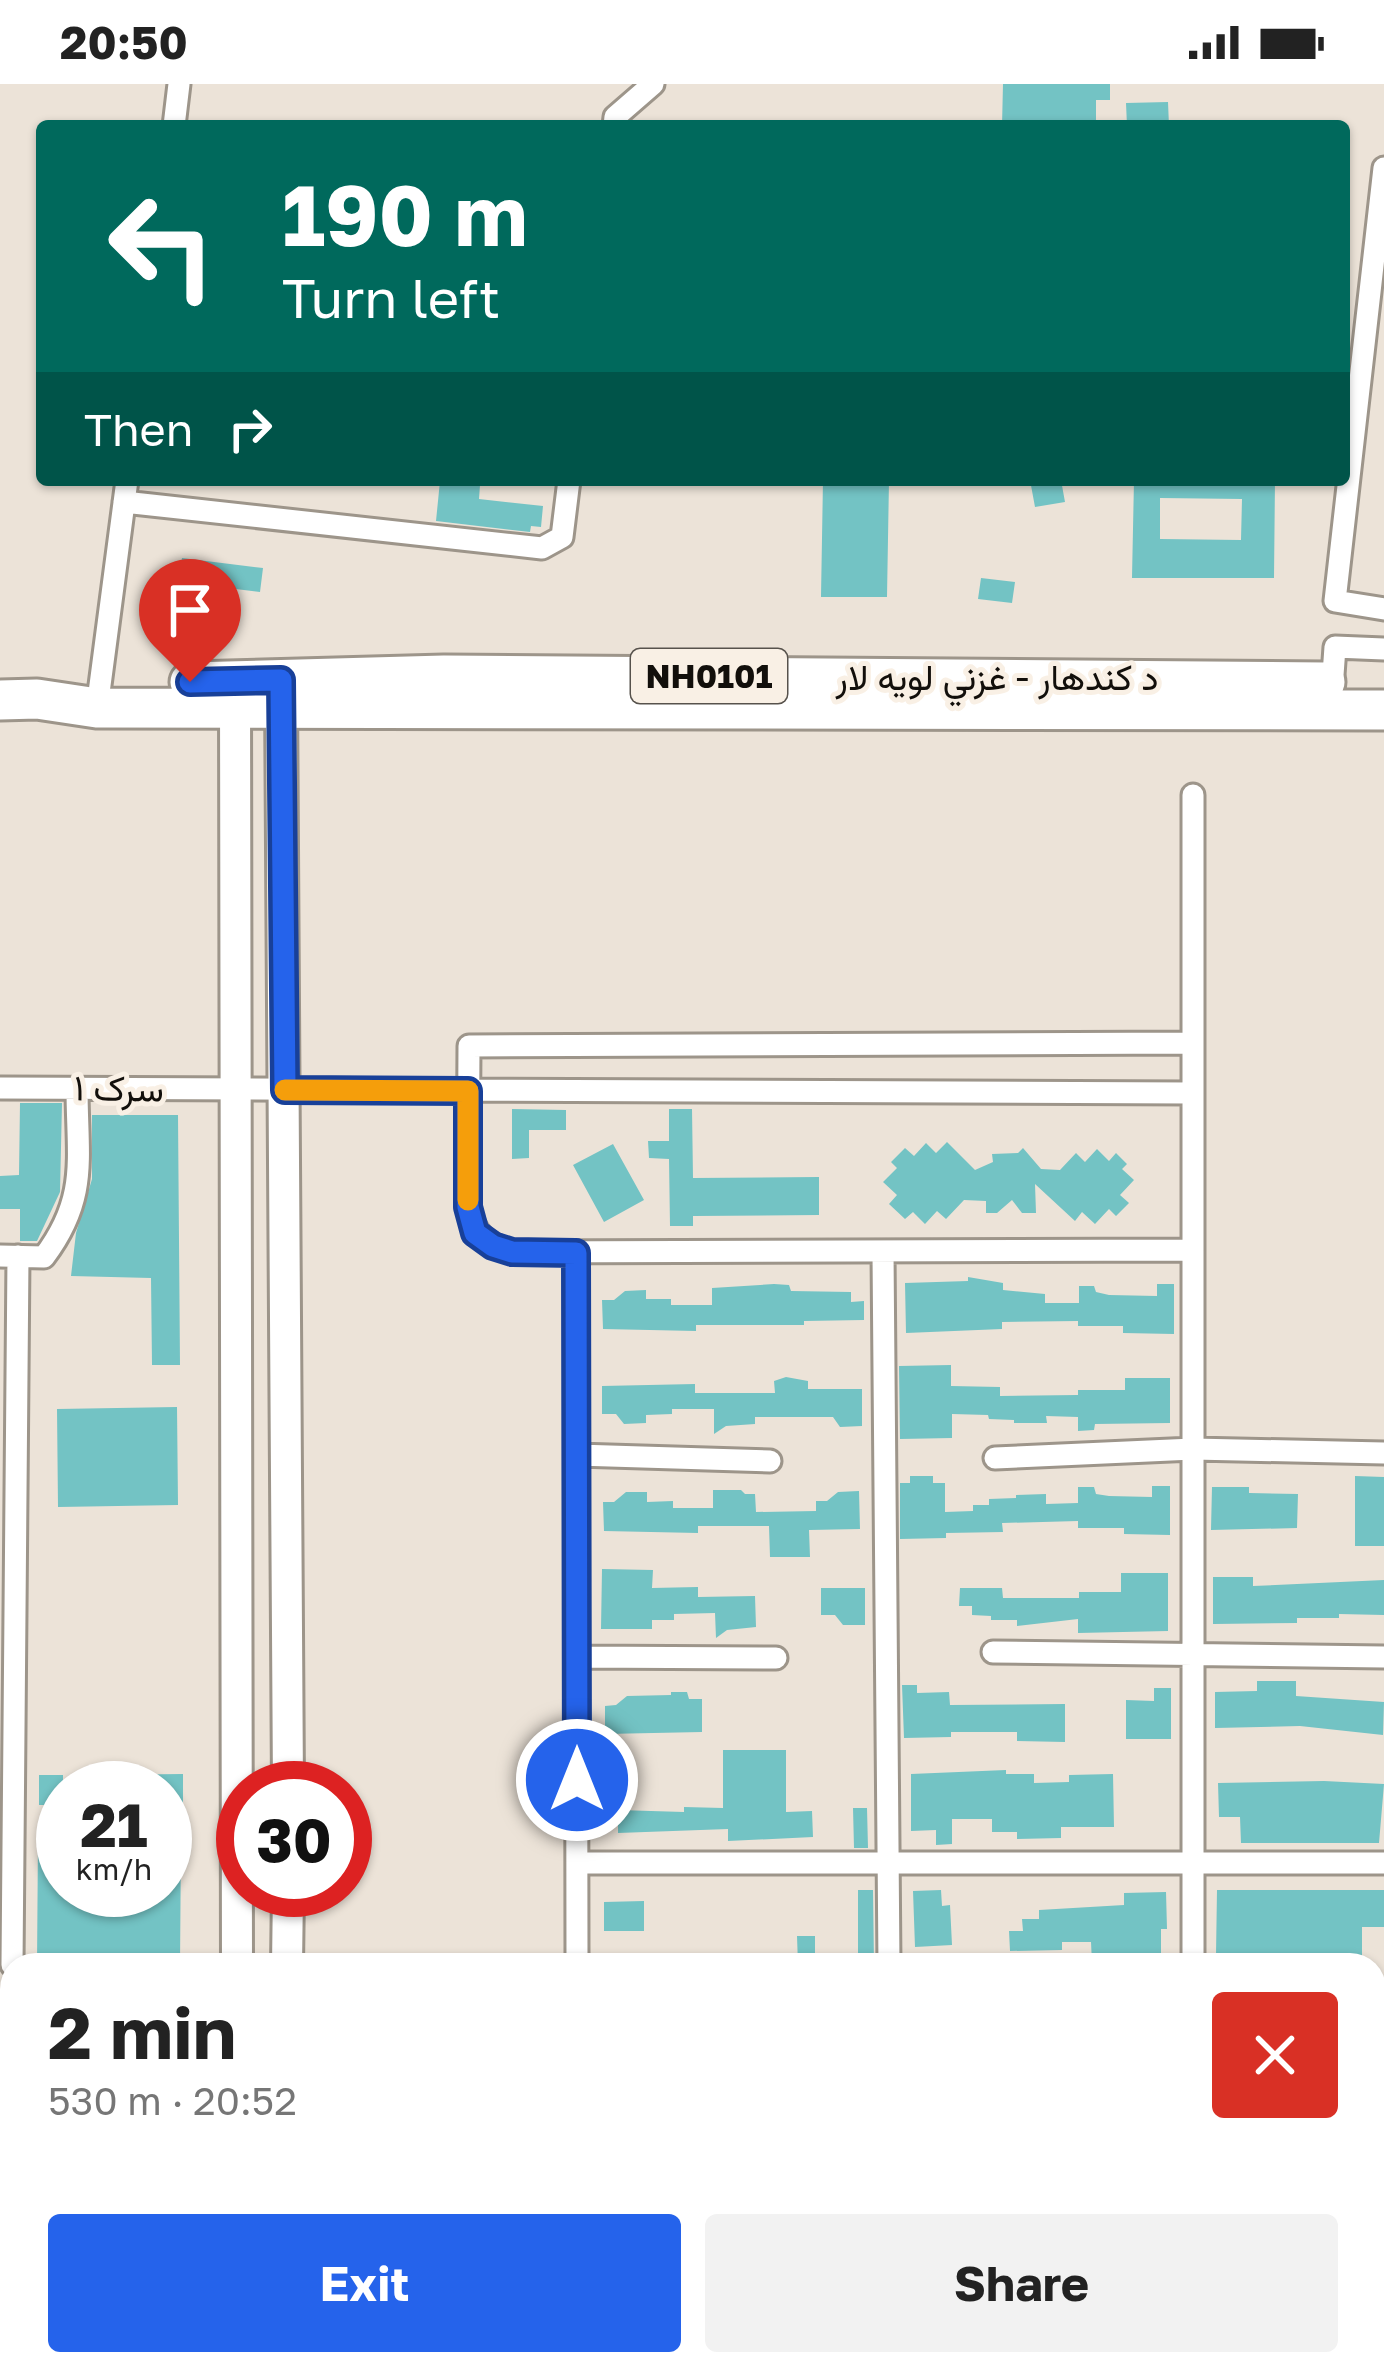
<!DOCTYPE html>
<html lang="en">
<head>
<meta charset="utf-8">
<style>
	:root { --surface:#fff; --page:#f2f2f2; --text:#222; --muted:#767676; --accent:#2563eb }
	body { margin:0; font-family:"Golos Text",Vazirmatn,sans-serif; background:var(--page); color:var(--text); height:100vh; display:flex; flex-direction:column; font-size:45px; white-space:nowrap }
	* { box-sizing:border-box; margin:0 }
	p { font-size:39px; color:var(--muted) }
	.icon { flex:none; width:66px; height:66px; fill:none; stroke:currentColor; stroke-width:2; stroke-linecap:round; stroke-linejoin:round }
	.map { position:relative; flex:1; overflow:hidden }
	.details { position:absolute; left:0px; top:1869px; width:1386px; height:423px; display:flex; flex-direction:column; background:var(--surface); border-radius:36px 36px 0 0; box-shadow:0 3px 9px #0004 }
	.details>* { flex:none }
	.guide { position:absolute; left:36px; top:36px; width:1314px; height:366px; border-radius:12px; box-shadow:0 3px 9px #0004; background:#00695c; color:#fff; overflow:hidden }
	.speed { position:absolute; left:36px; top:1677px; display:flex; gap:24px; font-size:60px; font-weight:700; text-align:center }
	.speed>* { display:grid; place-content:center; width:156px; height:156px; border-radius:50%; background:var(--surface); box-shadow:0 3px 9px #0004; line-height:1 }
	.speed small { font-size:30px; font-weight:400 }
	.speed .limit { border:18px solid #d22; background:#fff; color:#111 }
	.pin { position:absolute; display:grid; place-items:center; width:102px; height:102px; color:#fff; margin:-123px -51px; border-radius:50% 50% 50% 0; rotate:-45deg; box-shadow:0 0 12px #0007 }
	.pin .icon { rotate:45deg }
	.me { position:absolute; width:132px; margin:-66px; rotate:0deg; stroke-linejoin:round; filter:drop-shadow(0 0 9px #0008) }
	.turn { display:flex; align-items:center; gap:42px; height:252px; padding:0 48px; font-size:54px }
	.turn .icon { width:156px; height:156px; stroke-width:2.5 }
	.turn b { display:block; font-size:84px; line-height:102px }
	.then { display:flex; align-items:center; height:114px; padding:0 48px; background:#0003; gap:24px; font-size:45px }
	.round { display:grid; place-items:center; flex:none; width:126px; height:126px; border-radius:12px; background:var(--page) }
	.overview { display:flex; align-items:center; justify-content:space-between; height:204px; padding:0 48px }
	h1 { font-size:72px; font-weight:700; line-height:90px }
	.primary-button { display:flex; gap:24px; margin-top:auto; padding:24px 48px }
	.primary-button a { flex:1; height:138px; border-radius:12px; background:var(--accent); color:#fff; font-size:48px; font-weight:700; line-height:138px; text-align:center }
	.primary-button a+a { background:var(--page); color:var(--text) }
	.status { display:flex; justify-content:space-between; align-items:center; height:84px; padding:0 60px; background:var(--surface); direction:ltr }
	.status svg { height:33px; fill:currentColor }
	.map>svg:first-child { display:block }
	.building { fill:#73c3c4; fill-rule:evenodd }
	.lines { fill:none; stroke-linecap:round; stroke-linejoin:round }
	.street-casing { stroke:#9d958a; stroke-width:27 }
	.secondary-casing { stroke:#9d958a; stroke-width:36 }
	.highway-casing { stroke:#9d958a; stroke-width:45 }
	.street { stroke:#fff; stroke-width:21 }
	.secondary { stroke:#fff; stroke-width:30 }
	.highway { stroke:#fff; stroke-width:39 }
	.route-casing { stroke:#184099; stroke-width:30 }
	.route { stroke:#2563eb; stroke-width:21 }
	.slow { stroke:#f59e0b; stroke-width:21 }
	.labels { text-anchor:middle; stroke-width:10; stroke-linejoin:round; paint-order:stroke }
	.shield { fill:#f9f0e5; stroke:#57524c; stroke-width:3 }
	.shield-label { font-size:33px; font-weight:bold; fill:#120f0b }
	.street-label { font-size:36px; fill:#120f0b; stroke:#f9f0e5 }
</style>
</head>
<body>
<div class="status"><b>20:50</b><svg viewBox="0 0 49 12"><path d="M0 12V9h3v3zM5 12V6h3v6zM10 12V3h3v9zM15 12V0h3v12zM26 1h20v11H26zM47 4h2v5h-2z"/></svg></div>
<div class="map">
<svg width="1384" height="2291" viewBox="0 0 1384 2291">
	<rect width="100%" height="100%" fill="#ece3d8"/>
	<path class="building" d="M 1003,0 L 1110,0 L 1110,16 L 1096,16 L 1096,42 L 1002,42 Z
		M 1168,18 L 1169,42 L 1127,42 L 1126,19 Z
		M 823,396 L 889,396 L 887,513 L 821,513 Z
		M 1030,396 L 1061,396 L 1065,418 L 1035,423 Z
		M 1134,396 L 1275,396 L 1274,494 L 1132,494 ZM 1160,414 L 1242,415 L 1241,456 L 1160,455 Z
		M 440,397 L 480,401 L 479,415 L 543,422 L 541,443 L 531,442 L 530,448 L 436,437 Z
		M 182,474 L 263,484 L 260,508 L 179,498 Z
		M 981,494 L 1015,498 L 1012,519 L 978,515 Z
		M 20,1019 L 62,1019 L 60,1108 L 37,1157 L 20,1157 L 20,1125 L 0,1125 L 0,1092 L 19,1091 Z
		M 512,1025 L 566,1026 L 566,1046 L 529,1046 L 529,1074 L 512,1075 Z
		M 669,1025 L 692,1025 L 693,1094 L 819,1093 L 819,1131 L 693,1132 L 693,1142 L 670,1142 L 669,1075 L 649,1074 L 648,1057 L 669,1057 Z
		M 92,1031 L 178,1031 L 180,1281 L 152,1281 L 151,1194 L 71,1192 L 76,1149 L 92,1095 Z
		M 947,1058 L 975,1086 L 993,1078 L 992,1070 L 1018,1069 L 1023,1064 L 1041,1085 L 1060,1086 L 1076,1069 L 1085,1078 L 1097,1065 L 1109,1077 L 1116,1069 L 1127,1080 L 1122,1085 L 1134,1096 L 1120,1111 L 1129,1119 L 1116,1132 L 1109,1125 L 1095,1140 L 1082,1128 L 1075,1137 L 1035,1100 L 1036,1129 L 1022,1129 L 1012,1116 L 997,1129 L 986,1129 L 986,1117 L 964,1116 L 946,1135 L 937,1127 L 925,1140 L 913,1128 L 905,1135 L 889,1120 L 897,1111 L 883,1098 L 897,1084 L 891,1078 L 905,1064 L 914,1072 L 926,1059 L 936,1069 Z
		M 613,1060 L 644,1116 L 604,1138 L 573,1081 Z
		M 968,1193 L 1003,1199 L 1003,1206 L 1045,1210 L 1045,1219 L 1079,1219 L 1079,1202 L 1094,1202 L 1096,1208 L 1109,1211 L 1157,1212 L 1157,1200 L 1174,1200 L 1174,1250 L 1123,1249 L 1123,1242 L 1078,1242 L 1078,1237 L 1002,1238 L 1002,1245 L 906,1249 L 905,1199 L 968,1197 Z
		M 774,1200 L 789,1201 L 791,1207 L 851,1208 L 851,1218 L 864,1217 L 864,1236 L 804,1237 L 804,1241 L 696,1241 L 696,1247 L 603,1245 L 602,1216 L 614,1216 L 625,1207 L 646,1206 L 646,1215 L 671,1215 L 671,1221 L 712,1221 L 712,1204 Z
		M 951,1281 L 951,1302 L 1000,1303 L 1000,1312 L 1078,1311 L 1078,1306 L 1125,1306 L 1125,1294 L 1170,1294 L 1170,1339 L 1095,1340 L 1094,1346 L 1078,1347 L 1078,1333 L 1046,1332 L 1047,1339 L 1014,1339 L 1014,1336 L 989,1335 L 988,1331 L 952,1330 L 952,1354 L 900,1355 L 899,1282 Z
		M 786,1293 L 808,1297 L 808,1305 L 862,1305 L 862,1342 L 840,1343 L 833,1333 L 755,1333 L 755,1340 L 726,1342 L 714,1350 L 714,1325 L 672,1325 L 672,1330 L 646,1331 L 646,1339 L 624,1340 L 616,1330 L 602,1330 L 602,1302 L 695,1300 L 695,1309 L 775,1309 L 774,1297 Z
		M 177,1323 L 178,1421 L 58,1423 L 57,1325 Z
		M 910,1392 L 933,1392 L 933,1399 L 945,1399 L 945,1428 L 973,1427 L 973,1421 L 989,1421 L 989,1415 L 1016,1414 L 1016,1411 L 1046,1410 L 1046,1420 L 1078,1419 L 1078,1403 L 1094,1403 L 1096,1410 L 1109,1412 L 1152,1413 L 1152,1402 L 1170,1402 L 1170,1451 L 1124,1450 L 1124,1444 L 1078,1444 L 1078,1437 L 1002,1439 L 1003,1448 L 946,1449 L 946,1454 L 900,1455 L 900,1399 L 910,1399 Z
		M 1355,1392 L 1384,1393 L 1384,1462 L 1355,1462 Z
		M 1212,1403 L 1249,1403 L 1249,1409 L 1298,1410 L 1297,1444 L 1211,1446 Z
		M 713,1406 L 741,1406 L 745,1410 L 755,1410 L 756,1428 L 816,1427 L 816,1417 L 827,1417 L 838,1408 L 859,1407 L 860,1445 L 809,1446 L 810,1473 L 770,1473 L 769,1442 L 698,1442 L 698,1449 L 604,1447 L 603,1418 L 614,1418 L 626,1408 L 647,1408 L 647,1418 L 673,1417 L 673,1424 L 713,1424 Z
		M 602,1485 L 653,1486 L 652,1504 L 698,1503 L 698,1513 L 755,1512 L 756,1543 L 727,1546 L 716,1554 L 715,1529 L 674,1530 L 674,1536 L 652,1536 L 652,1545 L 601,1545 Z
		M 1121,1489 L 1168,1489 L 1168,1547 L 1078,1549 L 1078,1535 L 1017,1542 L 1017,1536 L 991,1536 L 991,1532 L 972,1531 L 972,1522 L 959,1522 L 960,1504 L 1002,1504 L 1003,1514 L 1079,1514 L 1079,1508 L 1121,1508 Z
		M 1213,1493 L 1253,1493 L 1253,1502 L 1384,1496 L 1384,1531 L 1339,1530 L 1339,1534 L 1297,1534 L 1297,1539 L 1213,1540 Z
		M 821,1504 L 865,1504 L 865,1541 L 843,1541 L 835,1531 L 821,1531 Z
		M 1257,1597 L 1296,1597 L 1296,1612 L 1384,1618 L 1383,1651 L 1300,1642 L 1215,1644 L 1215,1608 L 1257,1607 Z
		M 902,1601 L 917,1601 L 917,1609 L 949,1608 L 950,1621 L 1065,1620 L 1065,1658 L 1017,1657 L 1017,1648 L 951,1648 L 951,1653 L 904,1654 Z
		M 1154,1604 L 1171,1604 L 1171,1655 L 1126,1655 L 1126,1616 L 1154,1617 Z
		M 671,1608 L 687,1608 L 689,1615 L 702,1615 L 702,1648 L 605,1650 L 605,1622 L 616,1621 L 627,1612 L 671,1611 Z
		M 723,1666 L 786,1666 L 786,1728 L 812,1727 L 813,1753 L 728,1757 L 728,1745 L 618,1749 L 618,1726 L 684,1728 L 684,1723 L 723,1724 Z
		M 1006,1686 L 1006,1690 L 1034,1690 L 1034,1699 L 1069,1698 L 1069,1691 L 1113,1690 L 1114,1743 L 1061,1743 L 1061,1754 L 1017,1755 L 1017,1748 L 992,1748 L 992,1735 L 952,1735 L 952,1760 L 936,1761 L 936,1746 L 911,1747 L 911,1690 Z
		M 183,1690 L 183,1720 L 165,1720 L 165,1704 L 92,1704 L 92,1691 Z
		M 39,1691 L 63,1691 L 63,1721 L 39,1721 Z
		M 1324,1697 L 1384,1700 L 1379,1759 L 1241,1759 L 1240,1733 L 1219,1733 L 1218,1699 Z
		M 853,1724 L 867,1724 L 868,1764 L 854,1764 Z
		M 165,1753 L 181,1753 L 180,1881 L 37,1881 L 38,1754 L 63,1754 L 63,1808 L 165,1807 Z
		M 858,1806 L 873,1806 L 874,1881 L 858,1881 Z
		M 941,1806 L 942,1822 L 950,1821 L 952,1861 L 915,1863 L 913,1807 Z
		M 1217,1806 L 1384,1806 L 1384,1843 L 1362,1843 L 1362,1872 L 1216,1871 Z
		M 1166,1808 L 1167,1845 L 1161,1845 L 1161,1874 L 1092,1879 L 1091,1858 L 1062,1858 L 1062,1866 L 1010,1867 L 1009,1847 L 1023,1847 L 1022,1835 L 1039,1835 L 1039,1826 L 1124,1821 L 1124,1809 Z
		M 644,1817 L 644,1847 L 604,1847 L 604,1818 Z
		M 797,1852 L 815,1852 L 815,1881 L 798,1881 Z"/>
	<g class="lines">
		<g class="street-casing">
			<path id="street" d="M 174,42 L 179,0
				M 614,42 L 615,33 L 653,0
				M 1384,84 L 1335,517 L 1384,525
				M 124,418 L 542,464 L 562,453 L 569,396
				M 1332,605 L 1335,563 L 1384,565
				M 97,624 L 127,396
				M 1191,959 L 469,962 L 468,1123 C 475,1151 485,1159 512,1168 L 1193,1166
				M 0,1004 L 1191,1009
				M 883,1168 L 889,1881
				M 576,1169 L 577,1881
				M 0,1172 L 44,1173 C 89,1113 77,1074 77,1004
				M 577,1371 L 770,1377
				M 995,1374 L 1193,1365 L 1384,1369
				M 993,1568 L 1384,1573
				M 577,1573 L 776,1574
				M 577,1779 L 1384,1779
				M 12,1881 L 18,1172
				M 1193,1881 L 1193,711
				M 1374,1978 L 1384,1978
				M 1374,2179 L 1384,2179
				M 578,2280 L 578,2291
				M 888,2280 L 888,2291
				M 9,2291 L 12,1922
				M 1193,2291 L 1193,2280"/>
		</g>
		<g class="secondary-casing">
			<path id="secondary" d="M 235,603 L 237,1881
				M 281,606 L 288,1704
				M 287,1881 L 288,1806
				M 236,2291 L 237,2280
				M 285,2291 L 285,2280"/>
		</g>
		<g class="highway-casing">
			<path id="highway" d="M 190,598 L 444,591 L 1325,598
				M 0,616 L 37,615 L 97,624 L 1384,626"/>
		</g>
		<use href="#street" class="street"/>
		<use href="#secondary" class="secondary"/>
		<use href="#highway" class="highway"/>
	</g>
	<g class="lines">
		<g class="route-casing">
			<path id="route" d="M 190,598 L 281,596 L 285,1006 L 468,1007 L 468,1123 L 475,1149 L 493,1162 L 512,1168 L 576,1169 L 577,1696"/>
		</g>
		<use href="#route" class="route"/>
		<path class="slow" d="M 285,1006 L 468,1007 L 468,1116"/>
	</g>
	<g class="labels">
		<rect class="shield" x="631" y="565" width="156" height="54" rx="9"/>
		<g class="shield-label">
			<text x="709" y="604">NH0101</text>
		</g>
		<g class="street-label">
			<text x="997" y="606">د کندهار - غزني لويه لار</text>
			<text transform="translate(119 1004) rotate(1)" y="13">سرک ۱</text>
		</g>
	</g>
</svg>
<div class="speed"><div>21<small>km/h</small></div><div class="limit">30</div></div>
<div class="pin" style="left:190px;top:598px;background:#d93025"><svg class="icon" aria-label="arrive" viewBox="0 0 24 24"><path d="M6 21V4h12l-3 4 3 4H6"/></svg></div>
<svg class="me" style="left:577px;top:1696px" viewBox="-20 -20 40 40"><circle r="17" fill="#2563eb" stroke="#fff" stroke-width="3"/><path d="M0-11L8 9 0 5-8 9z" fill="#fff"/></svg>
<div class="guide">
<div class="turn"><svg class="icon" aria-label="left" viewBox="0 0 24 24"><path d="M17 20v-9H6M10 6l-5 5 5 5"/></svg><div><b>190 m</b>Turn left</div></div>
<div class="then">Then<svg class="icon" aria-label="right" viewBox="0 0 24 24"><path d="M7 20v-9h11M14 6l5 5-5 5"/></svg></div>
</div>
<section class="details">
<div class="overview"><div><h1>2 min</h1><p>530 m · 20:52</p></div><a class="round" style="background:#d93025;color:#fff"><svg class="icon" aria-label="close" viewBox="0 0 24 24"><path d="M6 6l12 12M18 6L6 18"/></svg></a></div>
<div class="primary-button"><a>Exit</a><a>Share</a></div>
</section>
</div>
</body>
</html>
